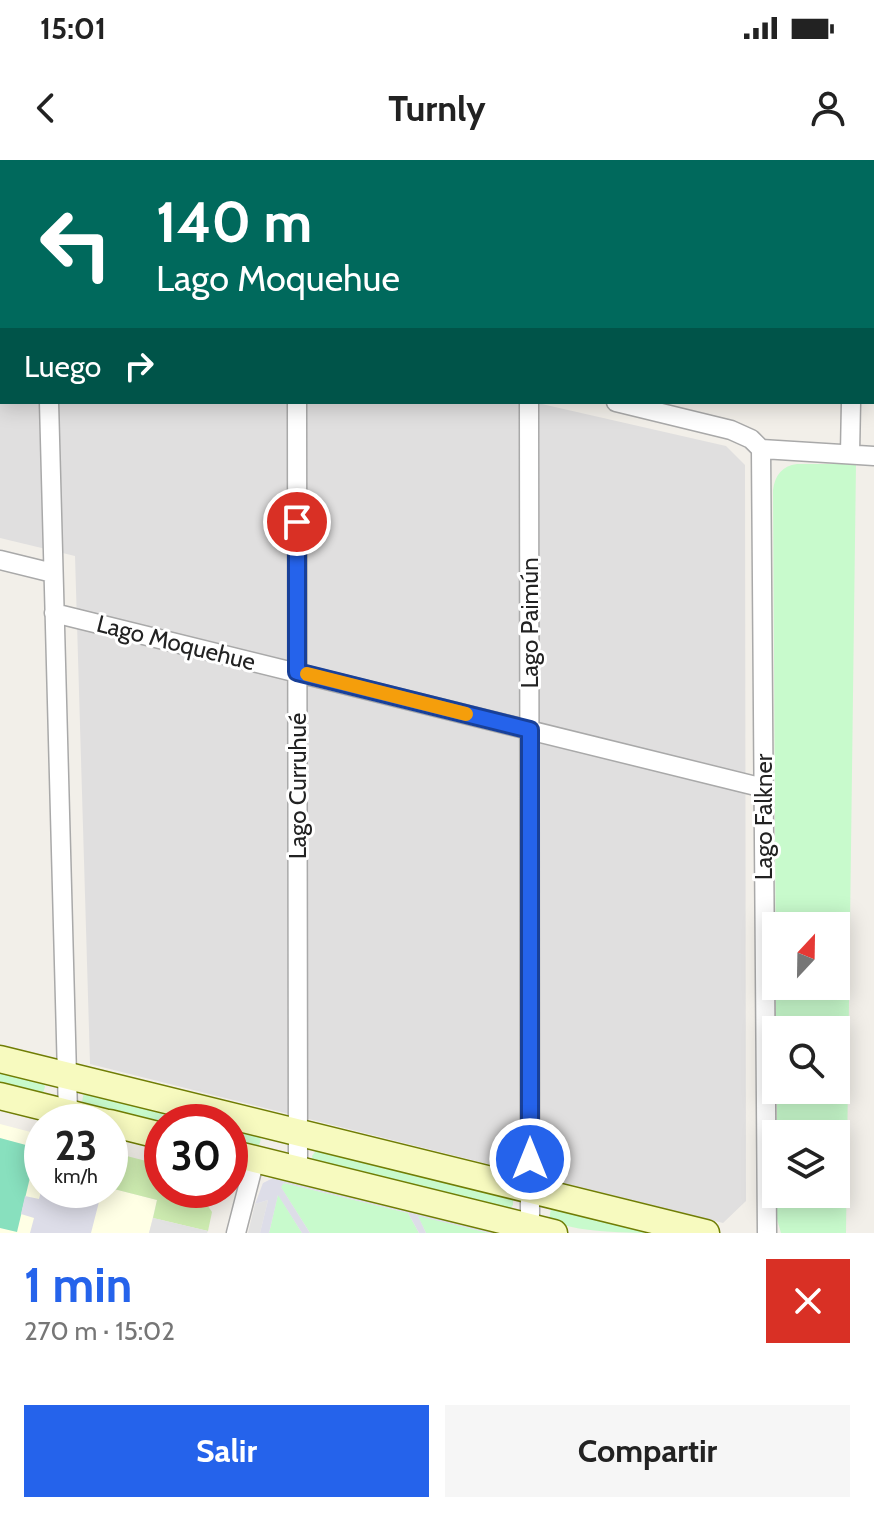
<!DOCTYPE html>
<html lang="es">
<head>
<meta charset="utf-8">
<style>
	:root { --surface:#fff; --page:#f6f6f6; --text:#222; --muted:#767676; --accent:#2563eb }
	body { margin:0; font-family:Cabin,sans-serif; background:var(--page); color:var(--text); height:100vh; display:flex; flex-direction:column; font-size:30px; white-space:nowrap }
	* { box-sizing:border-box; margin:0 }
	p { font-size:26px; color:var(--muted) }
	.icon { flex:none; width:44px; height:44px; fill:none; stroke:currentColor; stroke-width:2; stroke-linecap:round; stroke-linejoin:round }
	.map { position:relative; height:1073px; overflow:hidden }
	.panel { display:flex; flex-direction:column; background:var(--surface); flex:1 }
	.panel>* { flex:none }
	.banner { position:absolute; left:0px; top:0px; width:874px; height:244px; box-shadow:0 4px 20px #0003; background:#00695c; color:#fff; overflow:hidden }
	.needle { width:52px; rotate:22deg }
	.tools { position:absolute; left:762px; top:752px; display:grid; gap:16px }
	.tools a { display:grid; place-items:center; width:88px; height:88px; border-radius:0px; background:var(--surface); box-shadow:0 4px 20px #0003; font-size:40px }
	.speed { position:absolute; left:24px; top:944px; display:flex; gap:16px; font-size:40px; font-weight:700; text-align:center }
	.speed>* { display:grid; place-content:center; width:104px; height:104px; border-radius:50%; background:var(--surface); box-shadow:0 4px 20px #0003; line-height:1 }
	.speed small { font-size:20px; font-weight:400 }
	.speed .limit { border:12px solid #d22; background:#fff; color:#111 }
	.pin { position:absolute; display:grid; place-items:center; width:68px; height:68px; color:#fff; margin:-34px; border:4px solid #fff; border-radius:50%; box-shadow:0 2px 8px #0007 }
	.me { position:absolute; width:88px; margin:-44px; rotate:0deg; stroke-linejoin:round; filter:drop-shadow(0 0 6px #0008) }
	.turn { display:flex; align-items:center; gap:28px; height:168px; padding:0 24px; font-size:36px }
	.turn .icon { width:104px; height:104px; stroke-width:2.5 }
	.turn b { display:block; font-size:56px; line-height:68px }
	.then { display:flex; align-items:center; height:76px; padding:0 24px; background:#0003; gap:16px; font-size:30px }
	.round { display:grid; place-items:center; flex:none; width:84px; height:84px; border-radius:0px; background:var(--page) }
	.overview { display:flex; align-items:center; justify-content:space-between; height:136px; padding:0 24px }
	h1 { font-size:48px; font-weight:700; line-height:60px; color:var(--accent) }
	.action { display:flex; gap:16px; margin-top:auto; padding:16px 24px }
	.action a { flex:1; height:92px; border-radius:0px; background:var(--accent); color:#fff; font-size:32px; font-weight:700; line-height:92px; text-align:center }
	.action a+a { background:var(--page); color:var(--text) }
	.status { display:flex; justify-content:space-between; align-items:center; height:56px; padding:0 40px; background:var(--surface); direction:ltr }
	.status svg { height:22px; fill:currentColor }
	header { display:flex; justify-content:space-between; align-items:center; height:104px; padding:0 24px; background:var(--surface); font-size:36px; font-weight:700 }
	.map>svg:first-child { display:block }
	.residential { fill:#e0dfdf }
	.education { fill:#ffffe5 }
	.grass { fill:#cdebb0 }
	.park { fill:#c8facc }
	.pitch { fill:#88e0be }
	.parking { fill:#e2e2e2 }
	.plaza { fill:#dddde8 }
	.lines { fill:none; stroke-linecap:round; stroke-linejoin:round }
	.street-casing { stroke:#a9a9a9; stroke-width:21 }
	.secondary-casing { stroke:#707d05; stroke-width:29 }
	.street { stroke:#fff; stroke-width:18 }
	.secondary { stroke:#f7fabf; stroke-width:26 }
	.route-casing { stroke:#184099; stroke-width:20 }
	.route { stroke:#2563eb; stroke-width:14 }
	.slow { stroke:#f59e0b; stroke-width:14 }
	.labels { text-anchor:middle; stroke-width:6; stroke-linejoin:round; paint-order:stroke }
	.street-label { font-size:24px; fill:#222; stroke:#fff }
</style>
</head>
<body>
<div class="status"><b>15:01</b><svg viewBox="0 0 49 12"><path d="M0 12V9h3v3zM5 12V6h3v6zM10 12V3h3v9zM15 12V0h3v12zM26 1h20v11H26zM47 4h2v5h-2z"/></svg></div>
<header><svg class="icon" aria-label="back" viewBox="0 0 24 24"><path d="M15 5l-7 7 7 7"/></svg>Turnly<svg class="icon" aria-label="person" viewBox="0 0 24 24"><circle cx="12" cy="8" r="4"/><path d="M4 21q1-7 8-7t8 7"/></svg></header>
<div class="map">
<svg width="874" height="1073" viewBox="0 0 874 1073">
	<rect width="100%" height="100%" fill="#f2efe9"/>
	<path class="residential" d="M 0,0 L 367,0 L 367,2 L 2,2 L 2,78 L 0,77 Z
		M 0,175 L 2,176 L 2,242 L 533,242 L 726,286 L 745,305 L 746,1041 L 723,1063 L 90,904 L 75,396 L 0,378 Z"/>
	<path class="education" d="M 0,964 L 42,975 L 42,1030 L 110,1030 L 110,1028 L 157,1040 L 149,1073 L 0,1073 Z"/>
	<path class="grass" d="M 111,992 L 162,1005 L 162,1030 L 197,1030 L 212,1052 L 208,1071 L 153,1058 L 157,1040 L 110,1028 Z"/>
	<path class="park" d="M 797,304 L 856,304 L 846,1073 L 781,1073 L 777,1059 L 777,1034 L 836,1034 L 836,974 L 777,974 L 777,930 L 836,930 L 836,870 L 776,870 L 776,826 L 836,826 L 836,766 L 776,766 L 776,822 L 773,330 C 775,315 782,306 797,304 Z
		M 0,908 L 43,920 L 45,927 L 43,933 L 0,929 Z
		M 87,931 L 224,962 L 162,962 L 162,968 L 82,943 L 83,936 Z
		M 230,963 L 261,977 L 260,983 L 256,989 L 230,985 Z
		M 318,988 L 513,1038 L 513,1045 L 508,1051 L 314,1003 L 312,996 Z
		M 284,1023 L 408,1053 L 419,1073 L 310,1073 L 280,1026 Z
		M 278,1034 L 302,1073 L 269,1073 Z
		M 554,1047 L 662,1073 C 632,1073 571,1073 549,1059 L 551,1049 Z
		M 417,1055 L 489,1073 L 426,1073 Z"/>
	<path class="pitch" d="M 0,978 L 37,988 L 17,1072 L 0,1068 Z"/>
	<path class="parking" d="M 268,1040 L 260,1073 L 248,1073 L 255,1044 Z
		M 153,1058 L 208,1071 L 207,1073 L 149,1073 Z"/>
	<path class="plaza" d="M 273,1018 L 280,1018 L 509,1073 L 489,1073 L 418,1056 L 426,1073 L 419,1073 L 408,1053 L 284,1023 L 281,1027 L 310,1073 L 302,1073 L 278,1035 L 269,1073 L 260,1073 L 268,1040 L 255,1044 L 263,1023 Z
		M 42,1028 L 42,1030 L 102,1030 L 91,1073 L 30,1073 L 34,1058 L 21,1054 L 25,1036 L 39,1039 Z"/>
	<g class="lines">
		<g class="street-casing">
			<path id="street" d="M 42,0 L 42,2
				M 395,0 L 395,2
				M 853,2 L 853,0
				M 0,92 L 2,93
				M 0,158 L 2,158
				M 49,242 L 68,953
				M 297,242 L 298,1010
				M 529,242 L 530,1067
				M 616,242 L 731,270 L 751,279 L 761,289 L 874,296
				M 761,289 L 767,1073
				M 850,294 L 851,242
				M 0,400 L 53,413
				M 54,453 L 764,628
				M 236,1073 L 255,999"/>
		</g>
		<g class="secondary-casing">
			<path id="secondary" d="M 0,899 L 706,1073
				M 0,936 L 104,962
				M 110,963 L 162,976
				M 230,993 L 554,1073"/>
		</g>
		<use href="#street" class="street"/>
		<use href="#secondary" class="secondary"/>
	</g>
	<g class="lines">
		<g class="route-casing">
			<path id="route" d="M 297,362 L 297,512 L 530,570 L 530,999"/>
		</g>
		<use href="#route" class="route"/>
		<path class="slow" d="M 307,514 L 466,554"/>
	</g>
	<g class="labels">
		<g class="street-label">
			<text transform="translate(530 463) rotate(-90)" y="8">Lago Paimún</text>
			<text transform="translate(176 483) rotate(14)" y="8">Lago Moquehue</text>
			<text transform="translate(298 626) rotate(-90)" y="8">Lago Curruhué</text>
			<text transform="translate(764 657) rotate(-90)" y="8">Lago Falkner</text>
		</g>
	</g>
</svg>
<div class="tools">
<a><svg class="needle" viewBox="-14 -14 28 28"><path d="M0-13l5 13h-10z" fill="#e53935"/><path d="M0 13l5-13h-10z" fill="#767676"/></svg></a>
<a><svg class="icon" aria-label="search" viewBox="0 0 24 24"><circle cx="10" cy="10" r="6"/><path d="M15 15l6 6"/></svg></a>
<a><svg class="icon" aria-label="layers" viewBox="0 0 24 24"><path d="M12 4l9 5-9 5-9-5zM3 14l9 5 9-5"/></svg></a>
</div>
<div class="speed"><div>23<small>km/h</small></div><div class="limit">30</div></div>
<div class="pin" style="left:297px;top:362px;background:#d93025"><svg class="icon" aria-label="arrive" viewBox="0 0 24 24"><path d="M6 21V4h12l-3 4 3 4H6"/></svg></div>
<svg class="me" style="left:530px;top:999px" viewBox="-20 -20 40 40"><circle r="17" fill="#2563eb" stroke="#fff" stroke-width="3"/><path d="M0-11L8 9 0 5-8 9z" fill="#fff"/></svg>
<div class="banner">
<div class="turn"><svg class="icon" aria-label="left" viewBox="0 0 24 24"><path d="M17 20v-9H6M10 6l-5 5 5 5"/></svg><div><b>140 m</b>Lago Moquehue</div></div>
<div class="then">Luego<svg class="icon" aria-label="right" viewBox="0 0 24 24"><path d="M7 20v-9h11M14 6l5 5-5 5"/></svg></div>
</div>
</div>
<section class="panel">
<div class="overview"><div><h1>1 min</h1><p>270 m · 15:02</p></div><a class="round" style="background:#d93025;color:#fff"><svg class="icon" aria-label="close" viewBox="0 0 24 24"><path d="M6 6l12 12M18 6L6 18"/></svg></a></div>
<div class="action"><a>Salir</a><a>Compartir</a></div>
</section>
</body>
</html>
